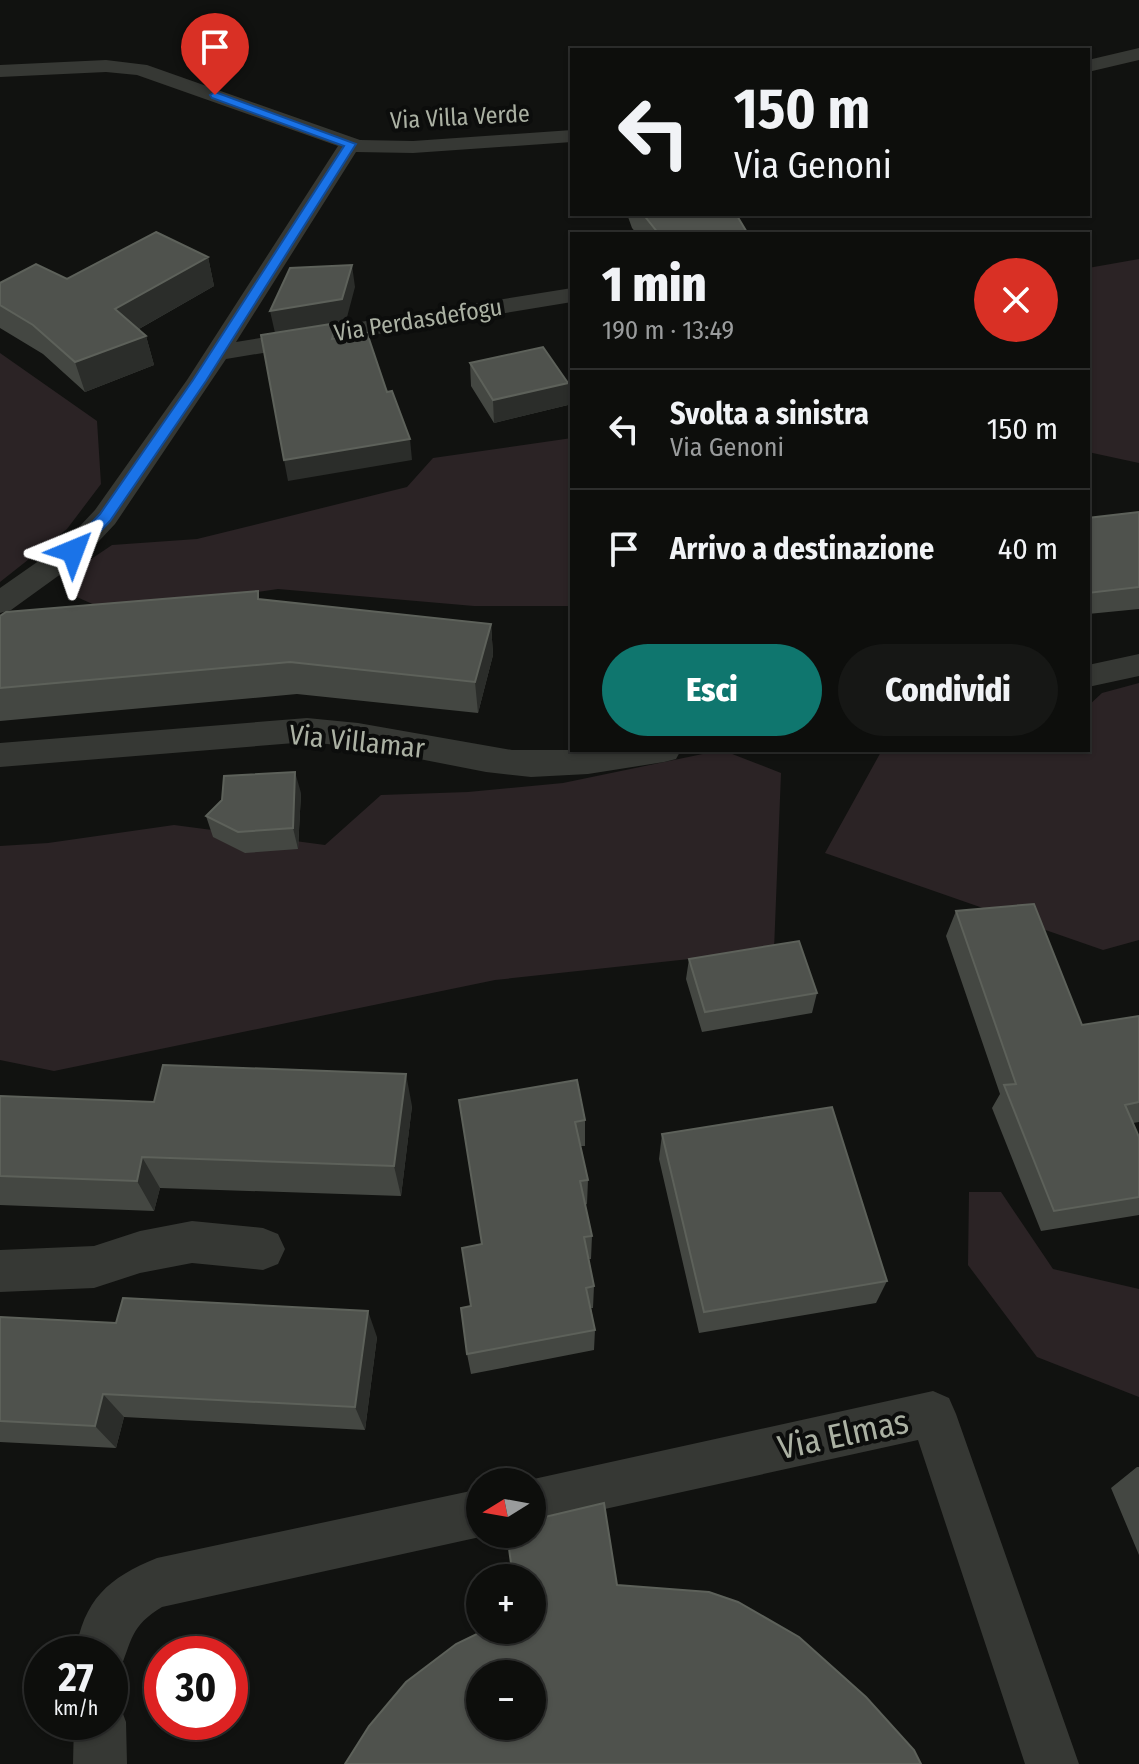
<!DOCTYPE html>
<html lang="it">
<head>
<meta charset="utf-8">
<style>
	:root { --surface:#0d0e0c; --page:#161715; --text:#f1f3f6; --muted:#9a9c9d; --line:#2d2e2d; --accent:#0f766e }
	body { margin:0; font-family:"Fira Sans Condensed",sans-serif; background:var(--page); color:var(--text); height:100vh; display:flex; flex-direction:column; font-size:30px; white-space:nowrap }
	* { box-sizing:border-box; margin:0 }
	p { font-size:26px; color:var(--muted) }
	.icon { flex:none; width:44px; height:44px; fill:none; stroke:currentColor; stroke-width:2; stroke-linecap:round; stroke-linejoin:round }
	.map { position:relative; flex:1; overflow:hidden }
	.details { position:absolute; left:570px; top:232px; width:520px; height:520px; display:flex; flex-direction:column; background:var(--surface); border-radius:0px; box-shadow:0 2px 6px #0004,0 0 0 2px var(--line) }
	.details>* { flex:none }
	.hud { position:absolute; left:570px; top:48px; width:520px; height:168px; border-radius:0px; box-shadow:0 2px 6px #0004,0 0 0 2px var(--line); background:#0d0e0c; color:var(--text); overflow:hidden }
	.needle { width:52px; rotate:259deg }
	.controls { position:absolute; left:466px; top:1468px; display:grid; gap:16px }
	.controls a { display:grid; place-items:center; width:80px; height:80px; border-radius:50%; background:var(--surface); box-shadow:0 2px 6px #0004,0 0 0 2px var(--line); font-size:40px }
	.speed { position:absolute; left:24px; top:1636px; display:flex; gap:16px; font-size:40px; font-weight:700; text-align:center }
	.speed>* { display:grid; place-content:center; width:104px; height:104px; border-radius:50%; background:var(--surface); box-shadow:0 2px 6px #0004,0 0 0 2px var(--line); line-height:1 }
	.speed small { font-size:20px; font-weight:400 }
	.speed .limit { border:12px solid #d22; background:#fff; color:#111 }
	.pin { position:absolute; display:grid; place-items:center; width:68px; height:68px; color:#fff; margin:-82px -34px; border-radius:50% 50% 50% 0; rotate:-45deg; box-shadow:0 0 8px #0007 }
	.pin .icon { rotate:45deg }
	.me { position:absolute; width:88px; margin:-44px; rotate:44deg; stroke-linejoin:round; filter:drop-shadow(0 0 6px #0008) }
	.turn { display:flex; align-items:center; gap:28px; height:168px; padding:0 32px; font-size:36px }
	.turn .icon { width:104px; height:104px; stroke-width:2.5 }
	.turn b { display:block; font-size:56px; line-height:68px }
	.round { display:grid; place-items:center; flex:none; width:84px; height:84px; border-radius:42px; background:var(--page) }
	.headline { display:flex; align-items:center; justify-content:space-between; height:136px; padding:0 32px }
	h1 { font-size:48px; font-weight:800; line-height:60px }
	.primary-button { display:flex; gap:16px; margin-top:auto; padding:16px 32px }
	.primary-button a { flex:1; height:92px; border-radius:48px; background:var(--accent); color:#fff; font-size:32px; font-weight:800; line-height:92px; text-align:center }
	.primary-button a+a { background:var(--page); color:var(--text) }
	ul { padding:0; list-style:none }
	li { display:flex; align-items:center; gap:24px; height:120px; padding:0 32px; border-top:2px solid var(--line) }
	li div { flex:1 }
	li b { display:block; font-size:30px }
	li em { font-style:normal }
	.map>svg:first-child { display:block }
	.green { fill:#2b2325 }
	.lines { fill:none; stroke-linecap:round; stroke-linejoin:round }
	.minor { fill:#363834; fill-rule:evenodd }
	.wall { fill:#444742 }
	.shaded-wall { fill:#2b2d2a }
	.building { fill:#4f524d; stroke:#5d615a; stroke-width:2; fill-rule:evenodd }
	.route { fill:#1a73e8; stroke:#114b97; stroke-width:2 }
	.labels { text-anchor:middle; stroke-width:8; stroke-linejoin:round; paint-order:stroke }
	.far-street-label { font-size:24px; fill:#abb1a3; stroke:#0c0d0c }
	.street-label { font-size:28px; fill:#abb1a3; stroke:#0c0d0c }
	.near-street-label { font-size:34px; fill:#abb1a3; stroke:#0c0d0c }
</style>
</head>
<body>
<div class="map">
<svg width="1139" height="1764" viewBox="0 0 1139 1764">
	<rect width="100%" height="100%" fill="#111210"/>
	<path class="green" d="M 1139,259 L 1139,463 L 1088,452 L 1088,268 Z
		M 0,353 L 97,421 L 101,484 L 67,529 L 0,582 Z
		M 572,438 L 572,606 L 474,606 L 278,589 L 194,601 L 97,606 L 70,594 L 66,576 L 112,545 L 197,539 L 407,487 L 433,458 Z
		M 1139,683 L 1139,940 L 1103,950 L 825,853 L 882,750 L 1088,750 L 1088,706 L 1102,693 Z
		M 722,750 L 781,773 L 774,950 L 495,980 L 54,1071 L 0,1060 L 0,846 L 48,843 L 174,825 L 325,845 L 381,795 L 468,792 L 563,783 Z
		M 969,1192 L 1001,1192 L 1053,1269 L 1139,1289 L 1139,1397 L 1037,1357 L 968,1265 Z"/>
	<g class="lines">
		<path class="minor" d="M 1139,48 L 1139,60 L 1088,72 L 1088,60 Z
			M 106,60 L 147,65 L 360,140 L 413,141 L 572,130 L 572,142 L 413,153 L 356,152 L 236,342 L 572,288 L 572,302 L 226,359 L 115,524 L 83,558 L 11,610 L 0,613 L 0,588 L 63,544 L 95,510 L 187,380 L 338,146 L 137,75 L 106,72 L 0,77 L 0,65 Z
			M 1139,654 L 1139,676 L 1088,687 L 1088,665 Z
			M 307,718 L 358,723 L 512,750 L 681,750 L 676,759 L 664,762 L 588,774 L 531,777 L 486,772 L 358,747 L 307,742 L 0,767 L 0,743 Z
			M 192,1221 L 263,1228 L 278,1234 L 285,1249 L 278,1264 L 263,1270 L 192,1263 L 140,1273 L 94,1288 L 0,1292 L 0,1250 L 94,1246 L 140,1231 Z
			M 933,1391 L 949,1398 L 956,1414 L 1079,1764 L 1025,1764 L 918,1440 L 532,1525 L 532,1482 L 520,1482 Z
			M 480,1489 L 480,1534 L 488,1534 L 480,1537 L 162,1607 C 130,1626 132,1641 119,1672 L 110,1676 L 110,1654 L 75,1654 C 84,1599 108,1578 157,1558 Z
			M 110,1700 L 119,1703 L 126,1722 L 127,1764 L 73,1764 L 74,1722 L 110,1722 Z"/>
	</g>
	<path class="wall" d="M 627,214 L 736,214 L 748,234 L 637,234 L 632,228 Z
		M 208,257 L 214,286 L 139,329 L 146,336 L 154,365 L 85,392 L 43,354 L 0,328 L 0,283 L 67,279 Z
		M 470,363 L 568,405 L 494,423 L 471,386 Z
		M 1139,512 L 1139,609 L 1088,614 L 1088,518 Z
		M 260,600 L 491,624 L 493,655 L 478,713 L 297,694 L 0,721 L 0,616 Z
		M 572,616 L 572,649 L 571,646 L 571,617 Z
		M 301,793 L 298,849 L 245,853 L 213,837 L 206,816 Z
		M 956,911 L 1082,1025 L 1139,1016 L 1139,1122 L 1133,1123 L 1139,1137 L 1139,1215 L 1041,1231 L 992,1108 L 1000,1094 L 946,936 Z
		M 689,959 L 817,993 L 812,1013 L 702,1032 L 686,979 Z
		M 0,1096 L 154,1102 L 412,1106 L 401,1196 L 160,1188 L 154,1211 L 0,1205 Z
		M 459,1100 L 585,1120 L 585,1146 L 580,1146 L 588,1180 L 587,1204 L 585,1205 L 592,1236 L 591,1259 L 589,1259 L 594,1286 L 593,1308 L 591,1308 L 595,1330 L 594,1350 L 471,1374 L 467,1354 L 471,1306 L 482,1244 Z
		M 662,1134 L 887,1281 L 876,1303 L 699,1333 L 659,1159 Z
		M 0,1317 L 377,1337 L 365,1430 L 124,1417 L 116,1448 L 0,1442 Z
		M 1137,1467 L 1139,1467 L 1139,1555 L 1111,1488 Z"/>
	<path class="shaded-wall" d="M 208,257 L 214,286 L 123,338 L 115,309 Z
		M 352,265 L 355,287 L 346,321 L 337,323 L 340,343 L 275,333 L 270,311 Z
		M 146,336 L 154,365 L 85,392 L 75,362 Z
		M 568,383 L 568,405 L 494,423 L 493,400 Z
		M 410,439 L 412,460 L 288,481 L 284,460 Z
		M 491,624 L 493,655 L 478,713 L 475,682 Z
		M 295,772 L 301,793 L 298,849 L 293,828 Z
		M 406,1074 L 412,1106 L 401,1196 L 394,1166 Z
		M 142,1157 L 160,1188 L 154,1211 L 137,1181 Z
		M 368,1311 L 377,1337 L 365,1430 L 355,1407 Z
		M 103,1394 L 124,1417 L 116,1448 L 95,1426 Z"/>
	<path class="building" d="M 643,214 L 736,214 L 748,234 L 659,234 Z
		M 156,232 L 208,257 L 115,309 L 146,336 L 75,362 L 33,325 L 0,305 L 0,283 L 36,264 L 67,279 Z
		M 352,265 L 342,299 L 270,311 L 290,268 Z
		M 337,323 L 332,339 L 367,333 L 387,392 L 392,391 L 410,439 L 284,460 L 261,335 Z
		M 543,347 L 568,383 L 493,400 L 470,363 Z
		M 1139,512 L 1139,587 L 1088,593 L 1088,518 Z
		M 258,591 L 258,599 L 491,624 L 475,682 L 290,662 L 0,688 L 0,616 L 6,612 Z
		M 295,772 L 293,828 L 238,832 L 206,816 L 222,800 L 224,776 Z
		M 1034,904 L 1082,1025 L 1139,1016 L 1139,1102 L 1125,1105 L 1139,1137 L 1139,1197 L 1054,1211 L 1004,1085 L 1016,1084 L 956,911 Z
		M 799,941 L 817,993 L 705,1012 L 689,959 Z
		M 163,1065 L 406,1074 L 394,1166 L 142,1157 L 137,1181 L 0,1176 L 0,1096 L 154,1102 Z
		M 577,1080 L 585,1120 L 575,1122 L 588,1180 L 580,1181 L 592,1236 L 584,1237 L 594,1286 L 586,1288 L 595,1330 L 467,1354 L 461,1308 L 471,1306 L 462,1248 L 482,1244 L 459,1100 Z
		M 832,1107 L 887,1281 L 704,1312 L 662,1134 Z
		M 123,1298 L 368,1311 L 355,1407 L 103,1394 L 95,1426 L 0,1421 L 0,1317 L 116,1323 Z
		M 604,1503 L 617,1585 L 709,1592 L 738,1602 L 799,1637 L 866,1697 L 914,1750 L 921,1764 L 345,1764 L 369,1726 L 406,1682 L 456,1644 L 485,1630 L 532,1630 L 532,1578 L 513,1578 L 507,1534 L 532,1534 L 532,1520 ZM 480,1674 L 532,1674 L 532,1726 L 480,1726 Z"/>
	<path class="route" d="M 215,92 L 356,144 L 206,381 L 110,521 L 78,555 L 67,555 L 67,548 L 100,514 L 193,380 L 344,146 L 212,98 L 210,95 Z"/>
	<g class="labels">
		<g class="far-street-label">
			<text transform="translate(460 117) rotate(-3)" y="8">Via Villa Verde</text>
			<text transform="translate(418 320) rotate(-9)" y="8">Via Perdasdefogu</text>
		</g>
		<g class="street-label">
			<text transform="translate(357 741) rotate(6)" y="10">Via Villamar</text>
		</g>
		<g class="near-street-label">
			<text transform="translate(843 1434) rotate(-12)" y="12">Via Elmas</text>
		</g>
	</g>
</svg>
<div class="controls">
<a><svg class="needle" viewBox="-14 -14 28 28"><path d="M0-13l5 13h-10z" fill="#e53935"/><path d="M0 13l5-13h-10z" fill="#9a9c9d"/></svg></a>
<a>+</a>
<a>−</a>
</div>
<div class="speed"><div>27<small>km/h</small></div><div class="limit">30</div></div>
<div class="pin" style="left:215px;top:95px;background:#d93025"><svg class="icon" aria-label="arrive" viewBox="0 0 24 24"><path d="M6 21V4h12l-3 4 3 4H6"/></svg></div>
<svg class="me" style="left:73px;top:551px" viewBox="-20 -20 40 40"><path d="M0-17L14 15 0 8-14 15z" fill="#1a73e8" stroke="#fff" stroke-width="4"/></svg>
<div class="hud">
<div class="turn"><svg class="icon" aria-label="left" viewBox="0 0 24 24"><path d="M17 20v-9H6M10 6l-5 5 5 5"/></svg><div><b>150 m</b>Via Genoni</div></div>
</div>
<section class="details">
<div class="headline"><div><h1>1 min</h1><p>190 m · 13:49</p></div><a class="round" style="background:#d93025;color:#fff"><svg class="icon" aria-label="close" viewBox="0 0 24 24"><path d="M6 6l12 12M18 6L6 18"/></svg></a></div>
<ul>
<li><svg class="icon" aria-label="left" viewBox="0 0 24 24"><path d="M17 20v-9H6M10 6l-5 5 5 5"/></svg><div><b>Svolta a sinistra</b><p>Via Genoni</p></div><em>150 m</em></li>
<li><svg class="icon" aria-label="arrive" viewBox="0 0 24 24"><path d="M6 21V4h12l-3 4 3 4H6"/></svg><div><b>Arrivo a destinazione</b></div><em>40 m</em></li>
</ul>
<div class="primary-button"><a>Esci</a><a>Condividi</a></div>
</section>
</div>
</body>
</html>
